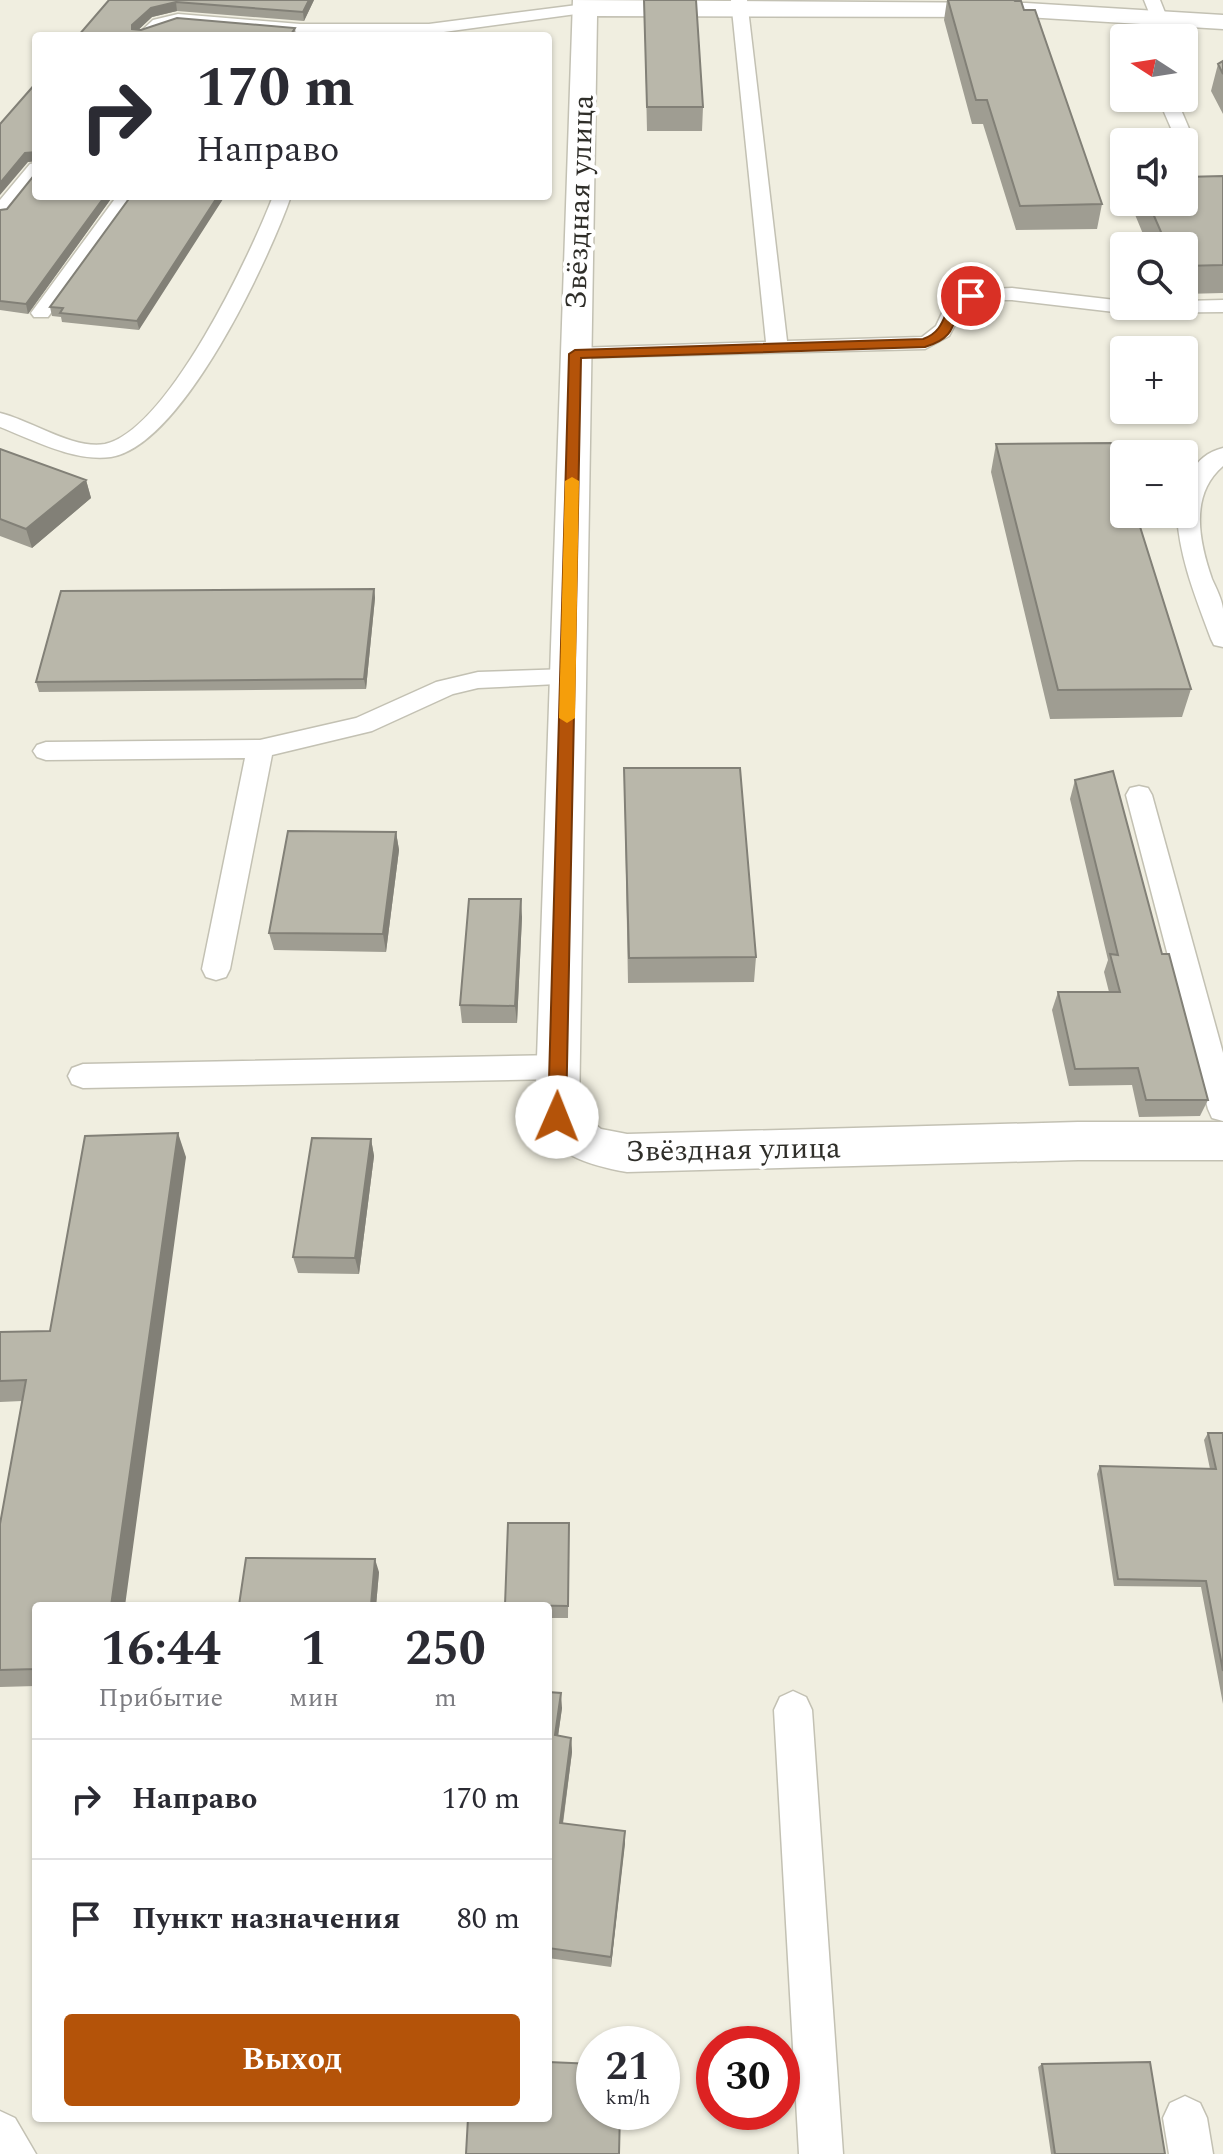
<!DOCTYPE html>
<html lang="ru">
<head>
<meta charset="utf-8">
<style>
	:root { --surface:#fff; --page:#f2f2f3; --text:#2b2b33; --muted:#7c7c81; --line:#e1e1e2; --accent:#b45309 }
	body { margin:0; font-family:Spectral,serif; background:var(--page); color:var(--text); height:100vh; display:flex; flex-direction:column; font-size:30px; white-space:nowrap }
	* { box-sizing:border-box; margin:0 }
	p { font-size:26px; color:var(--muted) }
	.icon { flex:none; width:44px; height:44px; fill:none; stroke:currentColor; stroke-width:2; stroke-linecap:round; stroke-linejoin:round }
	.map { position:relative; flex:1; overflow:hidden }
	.details { position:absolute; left:32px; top:1602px; width:520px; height:520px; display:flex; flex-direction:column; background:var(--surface); border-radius:8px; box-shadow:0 2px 6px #0004 }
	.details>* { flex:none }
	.hud { position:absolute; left:32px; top:32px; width:520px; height:168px; border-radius:8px; box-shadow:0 2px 6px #0004; background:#fff; color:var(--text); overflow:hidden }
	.needle { width:52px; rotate:282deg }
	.buttons { position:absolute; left:1110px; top:24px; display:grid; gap:16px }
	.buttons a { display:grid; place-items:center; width:88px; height:88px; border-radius:8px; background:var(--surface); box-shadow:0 2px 6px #0004; font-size:40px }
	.speed { position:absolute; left:576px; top:2026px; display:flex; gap:16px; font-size:40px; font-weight:700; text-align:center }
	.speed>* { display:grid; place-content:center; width:104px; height:104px; border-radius:50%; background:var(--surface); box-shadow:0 2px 6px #0004; line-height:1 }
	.speed small { font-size:20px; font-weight:400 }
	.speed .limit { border:12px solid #d22; background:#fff; color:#111 }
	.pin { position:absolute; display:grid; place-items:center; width:68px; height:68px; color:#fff; margin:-34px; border:4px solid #fff; border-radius:50%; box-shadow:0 2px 8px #0007 }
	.me { position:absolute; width:88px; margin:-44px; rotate:1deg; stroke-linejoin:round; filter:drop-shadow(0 0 6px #0008) }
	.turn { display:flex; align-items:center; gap:28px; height:168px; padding:0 32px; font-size:36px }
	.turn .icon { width:104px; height:104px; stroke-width:2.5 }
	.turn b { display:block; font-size:56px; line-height:68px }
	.eta { display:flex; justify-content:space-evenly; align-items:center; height:136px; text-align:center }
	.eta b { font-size:48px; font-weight:700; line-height:56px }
	.cta { display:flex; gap:16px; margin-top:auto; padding:16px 32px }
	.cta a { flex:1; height:92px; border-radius:8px; background:var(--accent); color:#fff; font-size:32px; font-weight:700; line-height:92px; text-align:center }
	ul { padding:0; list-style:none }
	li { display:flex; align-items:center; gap:24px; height:120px; padding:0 32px; border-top:2px solid var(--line) }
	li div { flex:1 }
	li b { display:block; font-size:30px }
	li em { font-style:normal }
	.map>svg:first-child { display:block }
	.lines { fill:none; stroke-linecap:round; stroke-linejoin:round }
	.service-casing { stroke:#c3c1b3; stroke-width:3 }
	.minor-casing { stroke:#c3c1b3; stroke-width:3 }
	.service { fill:#fff; fill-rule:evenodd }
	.minor { fill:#fff; fill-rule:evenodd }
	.wall { fill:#9f9d92 }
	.shaded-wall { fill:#828077 }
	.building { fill:#b9b7aa; stroke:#828077; stroke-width:2 }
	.route { fill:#b45309; stroke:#753606; stroke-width:2 }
	.slow { fill:#f59e0b }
	.labels { text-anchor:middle; stroke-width:8; stroke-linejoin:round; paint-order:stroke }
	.street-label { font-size:30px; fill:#2f2e29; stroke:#fff }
</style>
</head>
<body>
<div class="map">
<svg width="1223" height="2154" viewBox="0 0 1223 2154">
	<rect width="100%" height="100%" fill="#f0eee0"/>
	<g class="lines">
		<g class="service-casing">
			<path id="service" d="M 731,0 L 747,0 L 787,341 L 922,337 L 936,326 L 949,298 L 970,290 L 1012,288 L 1124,301 L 1124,306 L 1184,306 L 1184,301 L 1223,300 L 1223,312 L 1123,313 L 1012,300 L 989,300 L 965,306 L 949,336 L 925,349 L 568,358 L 565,354 L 575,348 L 766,342 Z
				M 1144,0 L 1160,0 L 1168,20 L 1163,38 L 1147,38 L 1152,20 Z
				M 585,4 L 593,9 L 591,12 L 429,34 L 300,34 L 178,24 C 161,27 153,36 136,36 L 153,20 L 178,14 L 300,24 L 429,24 Z
				M 1158,98 L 1176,98 L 1196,145 L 1193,149 L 1184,150 L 1184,142 L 1177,142 Z
				M 36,163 L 36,180 L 7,216 L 0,218 L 0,200 L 30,164 Z
				M 117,196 L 136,196 L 48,317 L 34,317 L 31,313 Z
				M 273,196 L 291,196 C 269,259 183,445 111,457 C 74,462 33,440 0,427 L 0,413 C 30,420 74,450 105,444 C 168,430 251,254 273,196 Z
				M 1223,448 L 1223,466 C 1189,495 1199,541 1212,579 C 1216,588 1222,599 1223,609 C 1223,621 1223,635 1223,647 L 1214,645 L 1211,639 C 1196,598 1180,560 1177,516 L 1184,514 C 1184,486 1190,456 1223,448 Z
				M 568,669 L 577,671 L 580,677 L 577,683 L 478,688 L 453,694 L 372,731 L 272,755 L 230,969 L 226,977 L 216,980 L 206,977 L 202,969 L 245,758 L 46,760 L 37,757 L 33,751 L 37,745 L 46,742 L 260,740 L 356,718 L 436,682 L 478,672 Z
				M 1139,786 L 1148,788 L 1152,795 L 1223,1053 L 1223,1121 L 1212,1118 L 1208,1109 L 1126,795 L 1130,788 Z
				M 558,1055 L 569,1059 L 573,1067 L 569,1075 L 558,1079 L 83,1088 L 72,1084 L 68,1076 L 72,1068 L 83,1064 Z
				M 793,1691 L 806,1697 L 812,1710 L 843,2154 L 799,2154 L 774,1710 L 780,1697 Z
				M 1185,2096 L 1200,2103 L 1207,2118 L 1213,2154 L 1169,2154 L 1163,2118 L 1170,2103 Z
				M 0,2111 L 15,2118 L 36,2154 L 0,2154 Z"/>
		</g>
		<g class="minor-casing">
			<path id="minor" d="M 573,0 L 1026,3 L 1223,15 L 1223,29 L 1026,17 L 597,16 L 579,1112 L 601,1129 L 627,1134 L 1078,1122 L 1223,1122 L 1223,1160 L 1078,1160 L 627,1172 C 587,1165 554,1155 535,1117 Z"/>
		</g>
		<use href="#service" class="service"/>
		<use href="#minor" class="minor"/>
	</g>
	<path class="wall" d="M 109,0 L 314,0 L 304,21 L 177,11 L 152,17 L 138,30 L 295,28 L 296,36 L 78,36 Z
		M 644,0 L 703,107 L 702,131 L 647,131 Z
		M 947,0 L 1014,0 L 1102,204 L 1097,229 L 1016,230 L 983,124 L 972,124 L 944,20 Z
		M 1223,61 L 1223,114 L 1211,91 L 1218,64 Z
		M 36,83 L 36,196 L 113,196 L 28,314 L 0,310 L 0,210 L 7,209 L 36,173 L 36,161 L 28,162 Z
		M 1223,176 L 1223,293 L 1184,294 L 1184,246 L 1148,246 L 1131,205 L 1131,202 L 1184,202 Z
		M 131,196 L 139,330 L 62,322 L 61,317 L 52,316 L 50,307 Z
		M 996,444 L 1191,689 L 1182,717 L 1050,719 L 991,472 Z
		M 0,449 L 86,480 L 91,498 L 32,548 L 0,536 Z
		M 374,589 L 375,598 L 366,689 L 39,692 L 36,682 Z
		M 624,768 L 756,957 L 754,982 L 628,983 Z
		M 1075,780 L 1162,954 L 1208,1100 L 1200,1116 L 1139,1117 L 1132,1085 L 1069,1086 L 1052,1010 L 1058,992 L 1109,992 L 1104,972 L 1108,960 L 1070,799 Z
		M 396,832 L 399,850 L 386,952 L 274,950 L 269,933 Z
		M 522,917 L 517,1023 L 462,1023 L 460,1005 Z
		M 371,1139 L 374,1156 L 359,1274 L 298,1273 L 293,1257 Z
		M 186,1157 L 36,1606 L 36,1686 L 0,1687 L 0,1524 L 22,1401 L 0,1402 L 0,1332 L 50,1331 Z
		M 1208,1433 L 1223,1433 L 1223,1704 L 1201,1587 L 1114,1586 L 1097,1474 L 1100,1466 L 1210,1469 L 1204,1440 Z
		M 569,1523 L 568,1618 L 548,1618 L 548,1606 Z
		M 379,1572 L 376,1606 L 240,1606 L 239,1605 Z
		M 548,1692 L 562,1708 L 558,1736 L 571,1738 L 572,1752 L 563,1824 L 625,1831 L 611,1967 L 548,1958 Z
		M 1042,2064 L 1165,2154 L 1051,2154 L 1038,2067 Z"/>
	<path class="shaded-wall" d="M 309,0 L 314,0 L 304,21 L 303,12 Z
		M 176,2 L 177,11 L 152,17 L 134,34 L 134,36 L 132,25 L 151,8 Z
		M 36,152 L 36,161 L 28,162 L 0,195 L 0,183 L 25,153 Z
		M 105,196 L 113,196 L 28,314 L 26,304 Z
		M 218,196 L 225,196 L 139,330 L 137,321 Z
		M 86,480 L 91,498 L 32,548 L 26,529 Z
		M 374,589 L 375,598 L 366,689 L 364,679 Z
		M 396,832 L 399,850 L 386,952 L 383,934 Z
		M 521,899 L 522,917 L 517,1023 L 515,1006 Z
		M 178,1133 L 186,1157 L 125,1606 L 111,1606 Z
		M 371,1139 L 374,1156 L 359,1274 L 355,1258 Z
		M 375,1559 L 379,1572 L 376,1606 L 371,1606 Z
		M 561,1693 L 562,1708 L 556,1750 L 555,1735 Z
		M 571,1738 L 572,1752 L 561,1836 L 560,1823 Z
		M 625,1831 L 625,1844 L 611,1967 L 611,1957 Z"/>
	<path class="building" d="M 109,0 L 309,0 L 303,12 L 176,2 L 151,8 L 132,25 L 132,29 L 141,30 L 177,18 L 295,28 L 290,36 L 78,36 Z
		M 644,0 L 696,0 L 703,107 L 647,107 Z
		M 948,0 L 1014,0 L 1015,1 L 1021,1 L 1024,10 L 1035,10 L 1102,204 L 1020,206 L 987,100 L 976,100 Z
		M 1223,61 L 1223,74 L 1218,64 Z
		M 36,83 L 36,196 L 105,196 L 26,304 L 0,301 L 0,210 L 7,209 L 36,173 L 36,152 L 25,153 L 0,183 L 0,124 Z
		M 1223,176 L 1223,265 L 1184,266 L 1184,246 L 1167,246 L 1148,202 L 1184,202 L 1184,177 Z
		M 131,196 L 218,196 L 137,321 L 60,313 L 63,308 L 50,307 Z
		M 1113,443 L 1124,477 L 1124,514 L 1136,514 L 1191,689 L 1058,690 L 996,444 Z
		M 0,449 L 86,480 L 26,529 L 0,519 Z
		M 374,589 L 364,679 L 36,682 L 61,591 Z
		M 624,768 L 740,768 L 756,957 L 629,958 Z
		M 1113,771 L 1162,954 L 1169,954 L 1208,1100 L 1146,1100 L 1138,1068 L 1075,1069 L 1058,992 L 1120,992 L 1110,954 L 1118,955 L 1075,780 Z
		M 288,831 L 396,832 L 383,934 L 269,933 Z
		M 469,899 L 521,899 L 515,1006 L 460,1005 Z
		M 178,1133 L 111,1606 L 36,1606 L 36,1669 L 0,1670 L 0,1524 L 26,1380 L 0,1381 L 0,1332 L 50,1331 L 85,1136 Z
		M 312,1138 L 371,1139 L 355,1258 L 293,1257 Z
		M 1208,1433 L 1223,1433 L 1223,1671 L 1206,1581 L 1118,1579 L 1100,1466 L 1216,1469 Z
		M 508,1523 L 569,1523 L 568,1606 L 505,1605 Z
		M 246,1558 L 375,1559 L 371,1605 L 239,1605 Z
		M 548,1692 L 561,1693 L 555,1735 L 571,1738 L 560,1823 L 625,1831 L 611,1957 L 548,1948 Z
		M 548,2062 L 594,2064 L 594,2112 L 620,2112 L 619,2154 L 466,2154 L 468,2118 L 548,2118 Z
		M 1150,2062 L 1165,2154 L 1055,2154 L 1042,2064 Z"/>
	<path class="route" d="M 971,292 L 977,296 L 961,304 C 952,329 952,339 925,347 L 581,358 L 566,1117 L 564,1122 L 551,1122 L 548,1117 L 569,354 L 575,350 L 923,339 C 943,332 943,317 952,300 Z"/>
	<path class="slow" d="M 572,477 L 579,481 L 575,718 L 567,723 L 559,718 L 565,481 Z"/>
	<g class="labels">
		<g class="street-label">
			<text transform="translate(579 202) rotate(-88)" y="10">Звёздная улица</text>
			<text transform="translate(733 1149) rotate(-1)" y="10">Звёздная улица</text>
		</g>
	</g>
</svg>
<div class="buttons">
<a><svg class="needle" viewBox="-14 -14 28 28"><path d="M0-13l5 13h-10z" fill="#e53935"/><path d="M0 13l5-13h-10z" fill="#7c7c81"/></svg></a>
<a><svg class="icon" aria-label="sound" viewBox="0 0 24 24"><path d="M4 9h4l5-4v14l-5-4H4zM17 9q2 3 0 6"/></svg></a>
<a><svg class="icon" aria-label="search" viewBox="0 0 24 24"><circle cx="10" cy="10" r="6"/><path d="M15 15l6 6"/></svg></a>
<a>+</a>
<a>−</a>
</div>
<div class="speed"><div>21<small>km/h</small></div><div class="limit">30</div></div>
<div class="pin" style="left:971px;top:296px;background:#d93025"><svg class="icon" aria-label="arrive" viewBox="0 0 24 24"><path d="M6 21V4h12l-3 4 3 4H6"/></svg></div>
<svg class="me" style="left:557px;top:1117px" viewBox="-20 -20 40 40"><circle r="19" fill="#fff"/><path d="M0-13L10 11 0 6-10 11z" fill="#b45309"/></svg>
<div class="hud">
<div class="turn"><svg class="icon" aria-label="right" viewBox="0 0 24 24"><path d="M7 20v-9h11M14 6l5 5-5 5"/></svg><div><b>170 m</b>Направо</div></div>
</div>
<section class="details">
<div class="eta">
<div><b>16:44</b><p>Прибытие</p></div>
<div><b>1</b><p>мин</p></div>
<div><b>250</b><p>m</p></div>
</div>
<ul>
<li><svg class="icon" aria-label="right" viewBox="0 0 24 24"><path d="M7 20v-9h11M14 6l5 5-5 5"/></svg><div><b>Направо</b></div><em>170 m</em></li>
<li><svg class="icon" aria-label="arrive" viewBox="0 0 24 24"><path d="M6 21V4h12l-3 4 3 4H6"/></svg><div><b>Пункт назначения</b></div><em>80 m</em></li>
</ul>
<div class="cta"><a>Выход</a></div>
</section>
</div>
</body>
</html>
